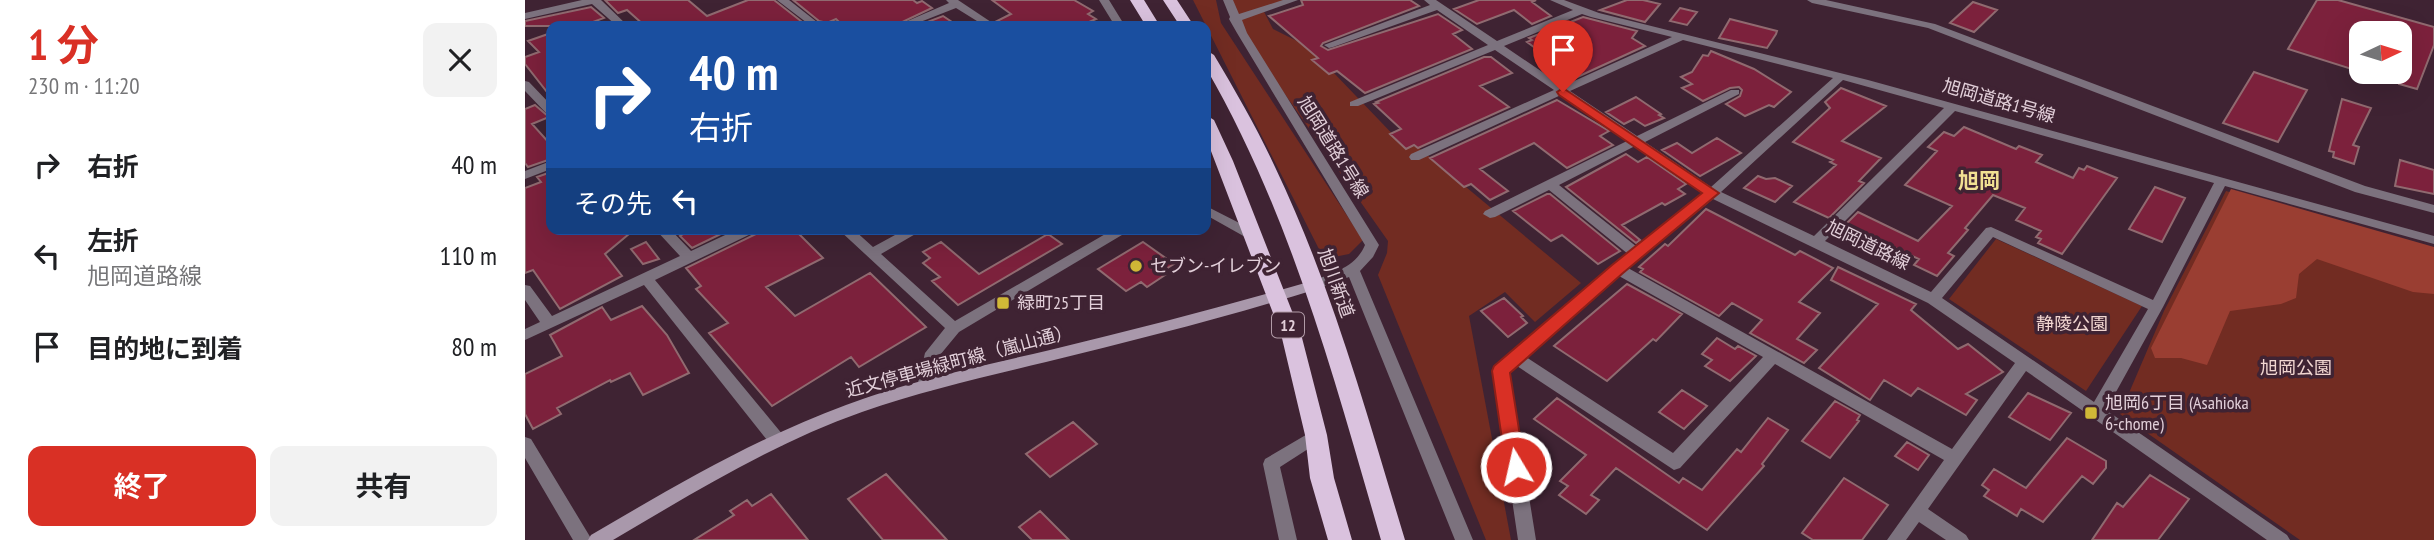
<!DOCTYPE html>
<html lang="ja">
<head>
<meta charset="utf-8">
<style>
	:root { --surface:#fff; --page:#f2f2f2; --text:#202124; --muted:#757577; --accent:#d93025 }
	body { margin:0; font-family:"PT Sans Narrow","Noto Sans JP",sans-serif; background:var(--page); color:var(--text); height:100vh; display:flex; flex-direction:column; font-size:26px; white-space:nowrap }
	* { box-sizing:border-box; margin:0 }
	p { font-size:23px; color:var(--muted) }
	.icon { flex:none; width:38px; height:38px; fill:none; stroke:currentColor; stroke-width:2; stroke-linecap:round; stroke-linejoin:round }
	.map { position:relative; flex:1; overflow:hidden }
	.side { display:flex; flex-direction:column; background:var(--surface); width:525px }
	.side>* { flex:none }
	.banner { position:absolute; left:21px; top:21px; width:665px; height:214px; border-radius:14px; box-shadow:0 7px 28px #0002; background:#1a4fa0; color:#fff; overflow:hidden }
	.needle { width:46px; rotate:86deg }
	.tools { position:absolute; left:1824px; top:21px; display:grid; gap:14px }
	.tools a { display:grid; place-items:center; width:63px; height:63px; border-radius:14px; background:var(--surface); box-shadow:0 7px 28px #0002; font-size:35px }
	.pin { position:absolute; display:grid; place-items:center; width:60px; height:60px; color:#fff; margin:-72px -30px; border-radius:50% 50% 50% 0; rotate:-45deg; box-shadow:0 0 7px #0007 }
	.pin .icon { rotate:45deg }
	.me { position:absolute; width:77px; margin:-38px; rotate:351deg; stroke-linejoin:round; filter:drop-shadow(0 0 5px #0008) }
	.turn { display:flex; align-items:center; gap:24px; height:147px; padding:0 28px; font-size:32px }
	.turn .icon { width:91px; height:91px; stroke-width:2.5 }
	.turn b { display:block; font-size:49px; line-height:60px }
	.then { display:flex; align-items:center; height:66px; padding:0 28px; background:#0003; gap:14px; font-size:26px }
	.round { display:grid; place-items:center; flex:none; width:74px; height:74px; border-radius:14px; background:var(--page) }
	.head { display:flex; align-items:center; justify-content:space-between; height:119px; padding:0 28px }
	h1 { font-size:42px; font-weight:700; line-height:52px; color:var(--accent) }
	.cta { display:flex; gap:14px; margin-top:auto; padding:14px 28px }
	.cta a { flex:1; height:80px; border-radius:14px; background:var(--accent); color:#fff; font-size:28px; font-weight:700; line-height:80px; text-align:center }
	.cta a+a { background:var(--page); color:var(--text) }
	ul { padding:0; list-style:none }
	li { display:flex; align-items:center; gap:21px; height:91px; padding:0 28px }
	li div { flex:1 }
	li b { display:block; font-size:26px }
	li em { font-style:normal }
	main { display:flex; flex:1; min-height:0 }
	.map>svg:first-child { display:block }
	.green { fill:#722c22 }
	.forest { fill:#9a3e32 }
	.building { fill:#7c213c; stroke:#906a70; stroke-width:2 }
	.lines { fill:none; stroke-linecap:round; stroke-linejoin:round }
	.minor { fill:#7c727e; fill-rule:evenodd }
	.secondary { fill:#a998ab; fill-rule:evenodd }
	.trunk { fill:#dac2de; fill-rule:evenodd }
	.route { fill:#d93025; stroke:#8d1f18; stroke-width:2 }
	.poi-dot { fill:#d0b837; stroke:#3f2333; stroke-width:2.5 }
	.labels { text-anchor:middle; stroke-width:7; stroke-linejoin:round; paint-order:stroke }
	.shield { fill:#3f2333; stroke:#b19ba7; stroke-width:2 }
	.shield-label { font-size:16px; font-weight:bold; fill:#e2cfd9 }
	.street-label { font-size:18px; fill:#e2cfd9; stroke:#3f2333 }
	.poi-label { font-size:18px; fill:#e2cfd9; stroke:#3f2333; text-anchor:start }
	.park-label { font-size:18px; fill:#f1d6d1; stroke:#3f2333 }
	.quarter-label { font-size:21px; font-weight:bold; fill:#f1e193; stroke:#3f2333 }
</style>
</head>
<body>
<main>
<section class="side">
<div class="head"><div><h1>1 分</h1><p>230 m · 11:20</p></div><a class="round"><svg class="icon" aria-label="close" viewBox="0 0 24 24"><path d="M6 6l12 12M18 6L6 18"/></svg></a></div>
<ul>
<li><svg class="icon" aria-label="right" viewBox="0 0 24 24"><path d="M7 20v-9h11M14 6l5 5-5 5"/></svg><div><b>右折</b></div><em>40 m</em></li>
<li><svg class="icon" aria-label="left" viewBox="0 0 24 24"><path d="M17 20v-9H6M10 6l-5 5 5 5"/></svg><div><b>左折</b><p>旭岡道路線</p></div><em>110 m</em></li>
<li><svg class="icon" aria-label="arrive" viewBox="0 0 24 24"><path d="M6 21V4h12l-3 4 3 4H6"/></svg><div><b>目的地に到着</b></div><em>80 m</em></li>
</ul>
<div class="cta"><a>終了</a><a>共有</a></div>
</section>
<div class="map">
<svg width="1909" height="540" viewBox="0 0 1909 540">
	<rect width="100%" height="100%" fill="#3f2333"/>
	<path class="green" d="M 668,0 L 691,0 L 696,23 L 838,240 L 824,254 L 799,259 Z
		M 703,0 L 761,0 L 737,8 L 748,29 L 784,47 L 878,145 L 893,147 L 1056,283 L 1010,322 L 980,292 L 944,316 L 986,540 L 961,540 L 853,275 L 862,253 L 863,241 L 717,33 Z
		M 1701,191 L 1773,212 L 1909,272 L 1909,540 L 1775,540 L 1595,414 L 1639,311 Z
		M 1471,239 L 1617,306 L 1561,391 L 1424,299 Z"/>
	<path class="forest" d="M 1706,189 L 1909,247 L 1909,294 L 1888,292 L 1792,259 L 1774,274 L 1771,298 L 1756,304 L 1705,311 L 1682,365 L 1656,358 L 1630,358 L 1626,348 Z"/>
	<path class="building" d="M 80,0 L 163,0 L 182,16 L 223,0 L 249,0 L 281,25 L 120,26 L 102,10 L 93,13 Z
		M 268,0 L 388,0 L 392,3 L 397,1 L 407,8 L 369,26 L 335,26 L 330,23 L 316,24 L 311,19 L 302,23 L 294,21 Z
		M 467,0 L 549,0 L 568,11 L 563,14 L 571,19 L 555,26 L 474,26 L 470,22 L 486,14 Z
		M 776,0 L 885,0 L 894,6 L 798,43 L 796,46 L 803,50 L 913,14 L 937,30 L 928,34 L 947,49 L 840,93 L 812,71 L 804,74 L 787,60 L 793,58 L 744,16 L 778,5 Z
		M 954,0 L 1011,0 L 1007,2 L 1026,16 L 1007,24 L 989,10 L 952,24 L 929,9 Z
		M 1102,0 L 1118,0 L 1135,4 L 1120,22 L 1075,10 Z
		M 1792,0 L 1813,0 L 1909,27 L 1909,45 L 1892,89 L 1874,84 L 1874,33 L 1836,33 L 1836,72 L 1763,49 Z
		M 1448,2 L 1472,10 L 1449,32 L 1425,23 Z
		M 66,7 L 79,18 L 57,26 L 0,26 L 0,21 Z
		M 1155,8 L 1172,12 L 1162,25 L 1145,21 Z
		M 418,16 L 433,26 L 392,26 Z
		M 1058,17 L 1112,31 L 1107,38 L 1120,46 L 1050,78 L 1015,54 L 1017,53 L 1002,42 L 1007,40 L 1004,38 Z
		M 1205,19 L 1252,31 L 1251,34 L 1242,48 L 1194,38 Z
		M 26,33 L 26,97 L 0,64 L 0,57 L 14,52 L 3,41 Z
		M 1186,51 L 1229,69 L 1266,92 L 1249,107 L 1244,105 L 1220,116 L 1201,104 L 1215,96 L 1217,90 L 1214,87 L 1205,88 L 1178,101 L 1157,88 L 1167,84 L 1156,77 L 1167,72 L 1178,55 L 1183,56 Z
		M 959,57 L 966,57 L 987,73 L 955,86 L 984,107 L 893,148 L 889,145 L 881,149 L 865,134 L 876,129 L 849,104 L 853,103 L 851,102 Z
		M 1729,72 L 1782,90 L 1753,142 L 1698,123 Z
		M 1316,88 L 1361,106 L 1317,141 L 1356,158 L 1334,181 L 1339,183 L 1304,218 L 1269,202 L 1311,165 L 1305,162 L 1308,160 L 1268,142 L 1305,108 L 1300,102 Z
		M 1111,97 L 1136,114 L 1134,115 L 1139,118 L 1120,126 L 1109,119 L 1099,124 L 1081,112 Z
		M 1817,99 L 1846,108 L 1828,145 L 1834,147 L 1829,164 L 1808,157 L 1809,152 L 1804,151 Z
		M 1032,100 L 1084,131 L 1075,136 L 1088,145 L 1042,168 L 1009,143 L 955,169 L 983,191 L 965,200 L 946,184 L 939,187 L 905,158 Z
		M 10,105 L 24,117 L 7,124 L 26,145 L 26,159 L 3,167 L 0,163 L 0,109 Z
		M 1439,127 L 1491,149 L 1494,146 L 1517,155 L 1511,162 L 1548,178 L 1554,168 L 1559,170 L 1562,166 L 1592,178 L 1537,254 L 1513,243 L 1516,239 L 1511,237 L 1516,231 L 1491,220 L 1500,208 L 1468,195 L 1440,228 L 1443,230 L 1423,253 L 1429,256 L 1412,276 L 1389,265 L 1394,259 L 1320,225 L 1333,212 L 1393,241 L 1427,206 L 1380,185 L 1412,151 L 1403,147 L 1419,132 L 1429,136 Z
		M 1192,138 L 1216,153 L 1175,176 L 1137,150 L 1152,143 L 1167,153 Z
		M 1101,154 L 1113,162 L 1122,157 L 1161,184 L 1153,189 L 1160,194 L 1140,205 L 1137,203 L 1097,225 L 1115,240 L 1111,243 L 1041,187 Z
		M 1875,160 L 1909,170 L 1909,194 L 1870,186 Z
		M 26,172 L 26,229 L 110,229 L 80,254 L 97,276 L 35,309 L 8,270 L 0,273 L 0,188 L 16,182 L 12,177 Z
		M 1233,176 L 1241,179 L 1250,178 L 1267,186 L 1250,202 L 1219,188 Z
		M 1630,187 L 1660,198 L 1637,242 L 1604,229 Z
		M 1022,194 L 1025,194 L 1095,251 L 1073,264 L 1037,235 L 1026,241 L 988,211 Z
		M 1181,209 L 1270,255 L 1275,251 L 1308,268 L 1274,302 L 1295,313 L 1272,339 L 1292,350 L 1279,363 L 1225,333 L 1237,320 L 1207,303 L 1194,316 L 1115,272 L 1118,269 L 1114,267 L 1140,244 L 1143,246 Z
		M 167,229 L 206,229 L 167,248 L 155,236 Z
		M 234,229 L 269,229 L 298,258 L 241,287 L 270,316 L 345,273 L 401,327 L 334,367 L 326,357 L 247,406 L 184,333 L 203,323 L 171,289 L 176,286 L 161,268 L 231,234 Z
		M 523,234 L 537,244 L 433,305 L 407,281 L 415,277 L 398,263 L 405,258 L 398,252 L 416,242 L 454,274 Z
		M 121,242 L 134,259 L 118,264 L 106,249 Z
		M 618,242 L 649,264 L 636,272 L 640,275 L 622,287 L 616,282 L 601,291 L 573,269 Z
		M 1313,267 L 1391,304 L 1386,310 L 1433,349 L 1443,344 L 1478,372 L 1441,394 L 1452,400 L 1441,415 L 1393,388 L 1386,396 L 1359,380 L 1345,400 L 1294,368 L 1353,304 L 1306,280 Z
		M 1102,284 L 1157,314 L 1131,341 L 1128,339 L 1082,381 L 1029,346 Z
		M 979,298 L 998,316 L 996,317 L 1002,323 L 983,337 L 956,311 Z
		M 117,306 L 142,335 L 164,373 L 118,395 L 105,373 L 86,382 L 85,380 L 32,408 L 36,414 L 8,429 L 0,414 L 0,374 L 37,356 L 25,335 L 77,307 L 86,320 Z
		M 1192,338 L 1210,349 L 1213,346 L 1231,356 L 1205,381 L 1180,366 L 1187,360 L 1177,354 Z
		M 1157,390 L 1182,406 L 1159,429 L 1134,412 Z
		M 1503,393 L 1546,413 L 1525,440 L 1484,417 Z
		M 1032,398 L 1154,483 L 1158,478 L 1177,490 L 1212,449 L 1216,452 L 1243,418 L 1263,430 L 1237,464 L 1239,466 L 1182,530 L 1091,468 L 1066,495 L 1074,500 L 1061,514 L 1034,495 L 1043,486 L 1035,481 L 1061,455 L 1009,419 Z
		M 1310,401 L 1335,415 L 1332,420 L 1334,421 L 1305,458 L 1277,441 Z
		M 548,422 L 572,444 L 525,477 L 501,454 Z
		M 1542,438 L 1581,461 L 1581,468 L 1568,484 L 1557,476 L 1518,522 L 1496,509 L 1492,516 L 1459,496 L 1464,490 L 1457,485 L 1469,469 L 1501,488 Z
		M 1382,442 L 1404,455 L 1393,470 L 1370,456 Z
		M 361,474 L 422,540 L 358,540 L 323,499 Z
		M 1625,475 L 1664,499 L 1633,540 L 1567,540 L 1592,503 L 1598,507 Z
		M 1319,478 L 1363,505 L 1337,540 L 1288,540 L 1277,533 Z
		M 246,494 L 283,540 L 169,540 L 209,515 L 205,511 L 222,500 L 227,506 Z
		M 515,511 L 544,540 L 507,540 L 494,527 Z"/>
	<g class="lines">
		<path class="minor" d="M 57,0 L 76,0 L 103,26 L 92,26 L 67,4 L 0,19 L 0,13 Z
			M 252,0 L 264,0 L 297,26 L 286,26 Z
			M 421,0 L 433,0 L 472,26 L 460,26 L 431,8 L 385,26 L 371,26 L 424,3 Z
			M 574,0 L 584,0 L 600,26 L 590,26 Z
			M 698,0 L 708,0 L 714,14 L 758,0 L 773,0 L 717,20 L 722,33 L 854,245 L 848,257 L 835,271 L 948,540 L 930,540 L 824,277 L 787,291 L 780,286 L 782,283 C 804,274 830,269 840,245 L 712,33 L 704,19 L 705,17 Z
			M 899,0 L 911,0 L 972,41 L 1048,10 L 1025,0 L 1039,0 L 1074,13 L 1343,80 L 1909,236 L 1909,244 L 1700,186 L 1638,307 L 1581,410 L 1762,535 L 1765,540 L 1742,540 L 1501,371 L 1403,509 L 1441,535 L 1444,540 L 1421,540 L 1394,522 L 1381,540 L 1362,540 L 1419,460 L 1250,364 L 1155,468 L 1149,470 L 992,366 L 984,373 L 1011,540 L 993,540 L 968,371 L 1065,285 L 1103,254 L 1024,190 L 970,217 L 965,218 L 958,214 L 960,211 L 1102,141 L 1036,95 L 894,160 L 886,160 L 884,157 L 886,154 L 1029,90 L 970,50 L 833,106 L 825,106 L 825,102 L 963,45 L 912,10 L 808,47 L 804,48 L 799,45 L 905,5 ZM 1057,14 L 1066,17 L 1147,37 L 1038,86 L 979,46 ZM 1158,40 L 1308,78 L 1186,187 L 1120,142 L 1214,94 L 1214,90 L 1206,90 L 1112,136 L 1045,91 ZM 1318,80 L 1419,108 L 1289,236 L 1196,192 ZM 1430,111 L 1689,183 L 1628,300 L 1466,227 L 1461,228 L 1406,292 L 1300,241 ZM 1110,146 L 1179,193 L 1112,247 L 1034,185 ZM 1188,199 L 1403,303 L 1490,363 L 1427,449 L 1103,268 ZM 1468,237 L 1623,309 L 1569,402 L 1417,298 ZM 1094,276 L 1238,357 L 1148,453 L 1001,357 Z
			M 1282,0 L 1301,0 L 1410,24 L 1840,186 L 1909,205 L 1909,213 L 1830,192 L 1403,28 L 1287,3 Z
			M 0,81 L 4,82 L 26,105 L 26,115 L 22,114 L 0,91 Z
			M 26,161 L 26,169 L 0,179 L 0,171 Z
			M 681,206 L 732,232 L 734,235 L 732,238 L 722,238 L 681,215 Z
			M 130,229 L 145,229 L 166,251 L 213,229 L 232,229 L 230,232 L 130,280 L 258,435 L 260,440 L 258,445 L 252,447 L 246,445 L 119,285 L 0,340 L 0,329 L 15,322 L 0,300 L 0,285 L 5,286 L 27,316 L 155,256 Z
			M 313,229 L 328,229 L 348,247 L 381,229 L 399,229 L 356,254 L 430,321 L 589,229 L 607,229 L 434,332 L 415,355 L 408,387 L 406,391 L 394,391 L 392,387 L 400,353 L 420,328 Z
			M 791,429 L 797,430 L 799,435 L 797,440 L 755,467 L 772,540 L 754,540 L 738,464 L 740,459 Z
			M 0,437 L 6,439 L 67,540 L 48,540 L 0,458 Z"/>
		<path class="secondary" d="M 787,281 L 794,286 L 792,289 C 702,317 612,340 521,362 C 459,377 397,391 337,412 C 249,443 168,493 88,540 L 63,540 L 66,535 C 148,487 231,438 321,405 C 387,380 457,366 525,350 C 613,329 700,306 787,281 Z"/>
		<path class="trunk" d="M 605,0 L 619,0 L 635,26 L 621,26 Z
			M 638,0 L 652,0 L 669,26 L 655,26 Z
			M 681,50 L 689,55 C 711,92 732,128 750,167 C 807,286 842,415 880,540 L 856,540 C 809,378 766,215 681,68 Z
			M 681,115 L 689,120 L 708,161 L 776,334 L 802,435 L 809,478 L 827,540 L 803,540 L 785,478 L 780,435 L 756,334 L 681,138 Z"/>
	</g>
	<path class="route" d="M 1038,88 L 1194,193 L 1098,273 L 985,373 L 1000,467 L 998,473 L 991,475 L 984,473 L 981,467 L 967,371 L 969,366 L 1087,265 L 1177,193 L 1034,95 L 1032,92 Z"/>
	<g class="poi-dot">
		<circle cx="611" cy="266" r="7"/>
		<rect x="471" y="296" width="14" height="14" rx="3.5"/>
		<rect x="1559" y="406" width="14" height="14" rx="3.5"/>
	</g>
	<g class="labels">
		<rect class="shield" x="747" y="312.5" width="32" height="25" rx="5"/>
		<g class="shield-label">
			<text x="763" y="331">12</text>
		</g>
		<g class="street-label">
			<text transform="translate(1474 101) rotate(16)" y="6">旭岡道路1号線</text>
			<text transform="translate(808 147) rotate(58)" y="6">旭岡道路1号線</text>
			<text transform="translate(1343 245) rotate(26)" y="6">旭岡道路線</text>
			<text transform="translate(811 283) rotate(70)" y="6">旭川新道</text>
			<text transform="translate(434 361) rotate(-15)" y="6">近文停車場緑町線（嵐山通）</text>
		</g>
		<g class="poi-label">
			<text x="625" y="272">セブン-イレブン</text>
			<text x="492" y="309">緑町25丁目</text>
			<text x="1580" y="409">旭岡6丁目 (Asahioka<tspan x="1580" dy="21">6-chome)</tspan></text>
		</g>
		<g class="park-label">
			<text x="1547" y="330">静陵公園</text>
			<text x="1771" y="374">旭岡公園</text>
		</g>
		<g class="quarter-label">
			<text x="1454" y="188">旭岡</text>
		</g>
	</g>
</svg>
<div class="tools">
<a><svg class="needle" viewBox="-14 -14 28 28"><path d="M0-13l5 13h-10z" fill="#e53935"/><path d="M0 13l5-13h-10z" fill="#757577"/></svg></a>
</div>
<div class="pin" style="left:1038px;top:92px;background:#d93025"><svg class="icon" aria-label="arrive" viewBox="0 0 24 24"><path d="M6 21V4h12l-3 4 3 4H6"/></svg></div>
<svg class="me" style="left:991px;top:467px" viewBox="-20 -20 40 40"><circle r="17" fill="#d93025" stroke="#fff" stroke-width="3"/><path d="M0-11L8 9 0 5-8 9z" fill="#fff"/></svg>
<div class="banner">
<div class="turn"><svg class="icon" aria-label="right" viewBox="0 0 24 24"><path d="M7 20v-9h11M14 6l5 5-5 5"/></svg><div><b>40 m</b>右折</div></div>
<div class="then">その先<svg class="icon" aria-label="left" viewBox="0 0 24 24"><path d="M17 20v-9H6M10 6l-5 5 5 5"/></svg></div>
</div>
</div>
</main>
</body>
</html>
